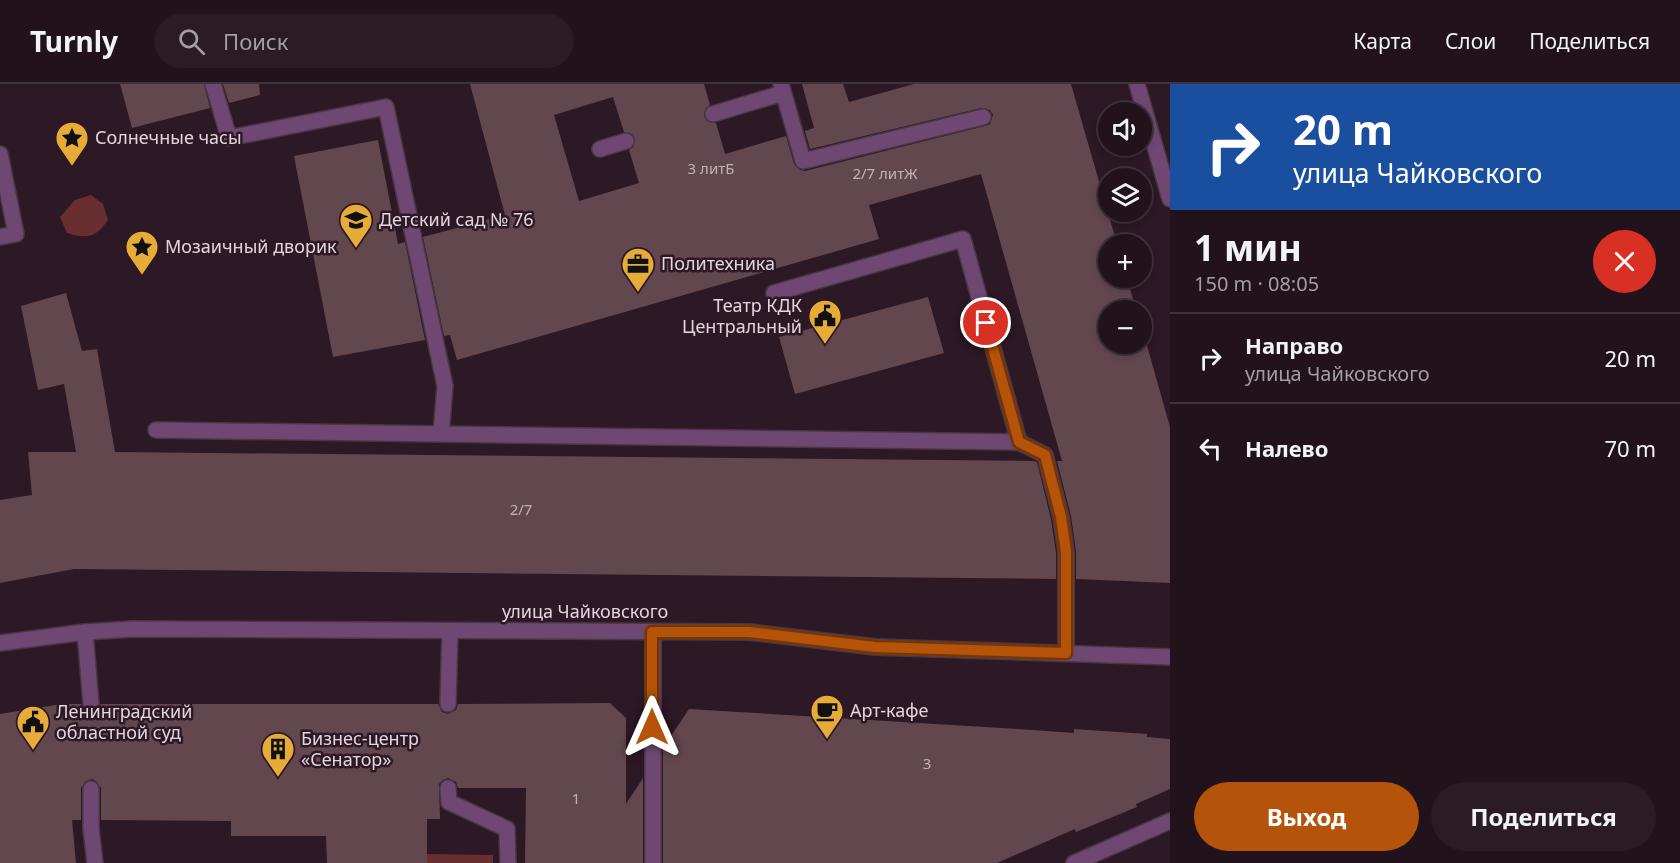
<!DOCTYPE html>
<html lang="ru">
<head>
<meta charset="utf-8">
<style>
	:root { --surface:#22121c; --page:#2a1b25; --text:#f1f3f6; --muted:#a29ea3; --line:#3f323b; --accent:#b45309 }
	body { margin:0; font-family:"Noto Sans",sans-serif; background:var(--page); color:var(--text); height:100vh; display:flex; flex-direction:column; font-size:22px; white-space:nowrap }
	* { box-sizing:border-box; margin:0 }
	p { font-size:20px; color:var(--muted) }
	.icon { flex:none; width:33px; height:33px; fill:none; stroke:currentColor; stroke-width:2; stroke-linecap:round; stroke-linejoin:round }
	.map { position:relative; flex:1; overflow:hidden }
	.details { display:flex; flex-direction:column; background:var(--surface); width:510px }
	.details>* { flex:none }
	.banner { background:#1a4fa0; color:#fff; overflow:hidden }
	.tools { position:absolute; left:1098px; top:18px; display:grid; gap:12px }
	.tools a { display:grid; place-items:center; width:54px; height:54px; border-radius:50%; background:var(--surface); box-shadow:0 3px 9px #0003,0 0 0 2px var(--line); font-size:30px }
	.pin { position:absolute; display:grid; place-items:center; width:51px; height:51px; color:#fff; margin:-26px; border:3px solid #fff; border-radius:50%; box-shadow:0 2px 6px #0007 }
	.me { position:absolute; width:66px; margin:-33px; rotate:0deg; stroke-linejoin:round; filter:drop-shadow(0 0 4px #0008) }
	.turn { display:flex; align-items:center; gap:21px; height:126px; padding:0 24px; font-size:27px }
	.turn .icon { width:78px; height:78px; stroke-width:2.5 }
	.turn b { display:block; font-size:42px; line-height:51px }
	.round { display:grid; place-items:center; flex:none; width:63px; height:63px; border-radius:32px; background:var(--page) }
	.summary { display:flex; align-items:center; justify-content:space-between; height:102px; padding:0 24px }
	h1 { font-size:36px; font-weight:700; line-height:45px }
	.action { display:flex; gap:12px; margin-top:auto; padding:12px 24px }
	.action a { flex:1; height:69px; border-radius:36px; background:var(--accent); color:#fff; font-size:24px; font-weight:700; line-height:69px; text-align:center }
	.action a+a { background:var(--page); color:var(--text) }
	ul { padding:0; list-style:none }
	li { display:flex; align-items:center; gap:18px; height:90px; padding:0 24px; border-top:2px solid var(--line) }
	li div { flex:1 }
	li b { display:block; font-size:22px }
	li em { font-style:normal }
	header { display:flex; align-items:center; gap:36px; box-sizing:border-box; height:84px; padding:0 30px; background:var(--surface); border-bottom:2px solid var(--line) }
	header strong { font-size:28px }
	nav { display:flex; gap:33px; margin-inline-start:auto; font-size:21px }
	.search { width:420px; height:54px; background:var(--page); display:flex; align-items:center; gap:15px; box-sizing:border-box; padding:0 21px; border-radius:33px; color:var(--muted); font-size:22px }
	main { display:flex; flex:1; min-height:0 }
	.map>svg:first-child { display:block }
	.green { fill:#692e2f }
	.building { fill:#63474e; fill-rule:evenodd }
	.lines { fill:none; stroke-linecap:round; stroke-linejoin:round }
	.service-casing { stroke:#4a3642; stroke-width:18 }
	.minor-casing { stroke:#4a3642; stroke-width:18 }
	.tertiary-casing { stroke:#4a3642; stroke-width:18 }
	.service { stroke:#6e4873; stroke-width:15 }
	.minor { stroke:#6e4873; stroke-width:15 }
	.tertiary { stroke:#6e4873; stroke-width:15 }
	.route-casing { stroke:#753606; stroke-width:15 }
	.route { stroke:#b45309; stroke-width:10 }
	.labels { text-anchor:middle; stroke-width:5; stroke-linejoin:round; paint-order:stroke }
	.number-label { font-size:15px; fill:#c3b1b9 }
	.poi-label { font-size:18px; fill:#e3d4dd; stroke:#2d1825; text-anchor:start }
	.street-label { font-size:18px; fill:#e3d4dd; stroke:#2d1825 }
</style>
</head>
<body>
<header>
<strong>Turnly</strong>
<div class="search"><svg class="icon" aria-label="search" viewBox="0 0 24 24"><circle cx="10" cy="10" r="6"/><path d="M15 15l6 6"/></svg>Поиск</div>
<nav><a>Карта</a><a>Слои</a><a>Поделиться</a></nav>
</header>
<main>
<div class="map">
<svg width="1170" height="779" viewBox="0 0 1170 779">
	<rect width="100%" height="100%" fill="#2d1825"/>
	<path class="green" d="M 91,111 L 103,120 L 108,136 C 96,154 87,155 67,149 L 60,133 L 75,116 Z
		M 427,770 L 493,771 L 493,779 L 427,779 Z"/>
	<path class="building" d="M 120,0 L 204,0 L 210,24 L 132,44 Z
		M 223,0 L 259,0 L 260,11 L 229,19 Z
		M 470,0 L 704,0 L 710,21 L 706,24 L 704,32 L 707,37 L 716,39 L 725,70 L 786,52 L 794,80 L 800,86 L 805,87 L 985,42 L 990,40 L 993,31 L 990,26 L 981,24 L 810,65 L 805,47 L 814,44 L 802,0 L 843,0 L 849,18 L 914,0 L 1071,0 L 1117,160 L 1108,160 L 1108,194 L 1127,194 L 1136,226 L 1108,226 L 1108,260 L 1142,260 L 1142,244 L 1170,343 L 1170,499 L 1076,495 L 1076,467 L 1071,432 L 1057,377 L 1062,377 L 981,90 L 869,121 L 879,155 L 457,276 L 450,251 L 444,252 L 423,153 L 505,131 ZM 613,13 L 624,48 L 632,50 L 635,55 L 633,63 L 629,66 L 639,99 L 579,117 L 554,31 Z
		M 378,56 L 398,160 L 405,158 L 425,256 L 333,273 L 294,72 Z
		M 66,209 L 82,267 L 97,265 L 115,368 L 1034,377 L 1037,378 L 1051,435 L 1056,469 L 1056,495 L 74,485 L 0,499 L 0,416 L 32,411 L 28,368 L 76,368 L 64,300 L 38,306 L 21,222 Z
		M 928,213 L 944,269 L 795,310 L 779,253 Z
		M 610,619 L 626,634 L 626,720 L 643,694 L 643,779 L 525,779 L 526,704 L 458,704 L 456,698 L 448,694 L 443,696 L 439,700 L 440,735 L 427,735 L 427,779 L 327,779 L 326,752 L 231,752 L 231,737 L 101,736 L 101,704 L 96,697 L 92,695 L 86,697 L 81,704 L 81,736 L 72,736 L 76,779 L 0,779 L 0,630 L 62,620 L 81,620 L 83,626 L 91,630 L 97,628 L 101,620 L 438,620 L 442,628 L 448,630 L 456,626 L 458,620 Z
		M 689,625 L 1033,646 L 1074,649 L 1074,645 L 1147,650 L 1147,653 L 1170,655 L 1170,705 L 1136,720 L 1137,723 L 1076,748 L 1075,745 L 997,779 L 663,779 L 663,664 Z"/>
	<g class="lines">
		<g class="service-casing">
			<path id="service" d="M 213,0 L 229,54 L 386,23 L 445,302 L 441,350
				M 781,0 L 803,77 L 983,33
				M 713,30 L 783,9
				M 600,65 L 626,57
				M 0,70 L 16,150 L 0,153
				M 774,209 L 963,155 L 1019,358 L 1045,371 L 1061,433 L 1066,468 L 1066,569
				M 156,346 L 1019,358
				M 85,548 L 91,620
				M 448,620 L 450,547
				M 448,704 L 449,718 L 507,745 L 508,779
				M 91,705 L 91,745 L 95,779"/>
		</g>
		<g class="minor-casing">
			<path id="minor" d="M 653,548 L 653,779
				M 1074,779 L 1170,737"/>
		</g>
		<g class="tertiary-casing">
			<path id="tertiary" d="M 1137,0 L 1170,115
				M 0,559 L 85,548 L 132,545 L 749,548 L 875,563 L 1170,573"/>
		</g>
		<use href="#service" class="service"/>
		<use href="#minor" class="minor"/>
		<use href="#tertiary" class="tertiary"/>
	</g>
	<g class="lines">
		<g class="route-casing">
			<path id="route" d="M 652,643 L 652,548 L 749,548 L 875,563 L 1066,569 L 1066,468 L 1061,433 L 1045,371 L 1019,358 L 986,239"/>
		</g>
		<use href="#route" class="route"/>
	</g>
	<defs>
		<g id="sight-pin" transform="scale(1.725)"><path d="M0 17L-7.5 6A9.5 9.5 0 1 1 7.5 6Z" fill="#e7ac37" stroke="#2d1825"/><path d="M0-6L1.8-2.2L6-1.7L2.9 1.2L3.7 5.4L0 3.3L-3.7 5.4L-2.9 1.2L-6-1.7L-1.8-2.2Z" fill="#111"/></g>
		<g id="school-pin" transform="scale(1.725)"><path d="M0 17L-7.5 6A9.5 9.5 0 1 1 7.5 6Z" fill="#e7ac37" stroke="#2d1825"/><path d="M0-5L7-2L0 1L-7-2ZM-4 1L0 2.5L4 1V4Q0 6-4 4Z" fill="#111"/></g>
		<g id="office-pin" transform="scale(1.725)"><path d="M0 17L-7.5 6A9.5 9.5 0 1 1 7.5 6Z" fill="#e7ac37" stroke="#2d1825"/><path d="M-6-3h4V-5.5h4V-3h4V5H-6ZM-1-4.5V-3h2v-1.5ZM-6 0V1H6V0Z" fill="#111"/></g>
		<g id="civic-pin" transform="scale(1.725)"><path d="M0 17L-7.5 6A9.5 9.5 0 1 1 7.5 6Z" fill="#e7ac37" stroke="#2d1825"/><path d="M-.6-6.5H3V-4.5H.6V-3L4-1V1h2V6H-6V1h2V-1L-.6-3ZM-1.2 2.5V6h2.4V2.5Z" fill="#111"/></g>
		<g id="cafe-pin" transform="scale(1.725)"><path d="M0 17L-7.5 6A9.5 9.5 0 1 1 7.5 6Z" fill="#e7ac37" stroke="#2d1825"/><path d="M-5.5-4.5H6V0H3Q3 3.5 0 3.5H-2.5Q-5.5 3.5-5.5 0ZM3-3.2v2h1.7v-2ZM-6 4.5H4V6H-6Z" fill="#111"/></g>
		<g id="building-pin" transform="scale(1.725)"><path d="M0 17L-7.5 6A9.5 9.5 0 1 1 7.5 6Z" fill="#e7ac37" stroke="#2d1825"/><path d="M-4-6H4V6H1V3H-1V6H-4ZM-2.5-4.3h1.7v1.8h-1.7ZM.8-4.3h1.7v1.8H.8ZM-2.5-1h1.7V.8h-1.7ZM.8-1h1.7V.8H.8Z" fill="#111"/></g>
	</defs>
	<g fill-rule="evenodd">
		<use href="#sight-pin" x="72" y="54"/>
		<use href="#school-pin" x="356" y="136"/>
		<use href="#sight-pin" x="142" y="163"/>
		<use href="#office-pin" x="638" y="180"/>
		<use href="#civic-pin" x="825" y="232"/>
		<use href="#cafe-pin" x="827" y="627"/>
		<use href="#civic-pin" x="33" y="638"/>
		<use href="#building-pin" x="278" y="665"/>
	</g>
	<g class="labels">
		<g class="number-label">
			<text x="711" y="90">3 литБ</text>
			<text x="885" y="95">2/7 литЖ</text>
			<text x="521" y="431">2/7</text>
			<text x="927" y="685">3</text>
			<text x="576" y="720">1</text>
		</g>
		<g class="poi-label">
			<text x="95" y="60">Солнечные часы</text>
			<text x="379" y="142">Детский сад № 76</text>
			<text x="165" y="169">Мозаичный дворик</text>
			<text x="661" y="186">Политехника</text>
			<text x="802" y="228" text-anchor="end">Театр КДК<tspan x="802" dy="21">Центральный</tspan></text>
			<text x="850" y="633">Арт-кафе</text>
			<text x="56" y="634">Ленинградский<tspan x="56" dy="21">областной суд</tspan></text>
			<text x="301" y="661">Бизнес-центр<tspan x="301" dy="21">«Сенатор»</tspan></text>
		</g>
		<g class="street-label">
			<text x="585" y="534">улица Чайковского</text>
		</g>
	</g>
</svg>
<div class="tools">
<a><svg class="icon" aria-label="sound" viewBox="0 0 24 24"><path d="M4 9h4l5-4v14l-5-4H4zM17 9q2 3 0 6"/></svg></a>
<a><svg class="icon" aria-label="layers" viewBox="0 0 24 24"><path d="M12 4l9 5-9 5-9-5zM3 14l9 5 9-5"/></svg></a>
<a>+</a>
<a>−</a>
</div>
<div class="pin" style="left:986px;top:239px;background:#d93025"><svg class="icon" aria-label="arrive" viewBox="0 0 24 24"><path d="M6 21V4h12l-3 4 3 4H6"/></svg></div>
<svg class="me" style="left:652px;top:643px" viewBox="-20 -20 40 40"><path d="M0-17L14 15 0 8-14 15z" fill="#b45309" stroke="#fff" stroke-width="4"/></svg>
</div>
<section class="details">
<div class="banner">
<div class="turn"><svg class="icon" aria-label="right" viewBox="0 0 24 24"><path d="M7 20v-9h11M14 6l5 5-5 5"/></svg><div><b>20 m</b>улица Чайковского</div></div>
</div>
<div class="summary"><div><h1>1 мин</h1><p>150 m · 08:05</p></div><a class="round" style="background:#d93025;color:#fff"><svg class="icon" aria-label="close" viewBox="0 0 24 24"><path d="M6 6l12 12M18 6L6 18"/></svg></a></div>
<ul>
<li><svg class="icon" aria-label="right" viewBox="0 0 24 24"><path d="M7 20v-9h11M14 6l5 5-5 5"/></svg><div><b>Направо</b><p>улица Чайковского</p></div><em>20 m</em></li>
<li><svg class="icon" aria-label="left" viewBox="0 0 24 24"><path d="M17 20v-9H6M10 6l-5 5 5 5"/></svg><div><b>Налево</b></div><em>70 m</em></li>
</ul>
<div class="action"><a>Выход</a><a>Поделиться</a></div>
</section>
</main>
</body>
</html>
